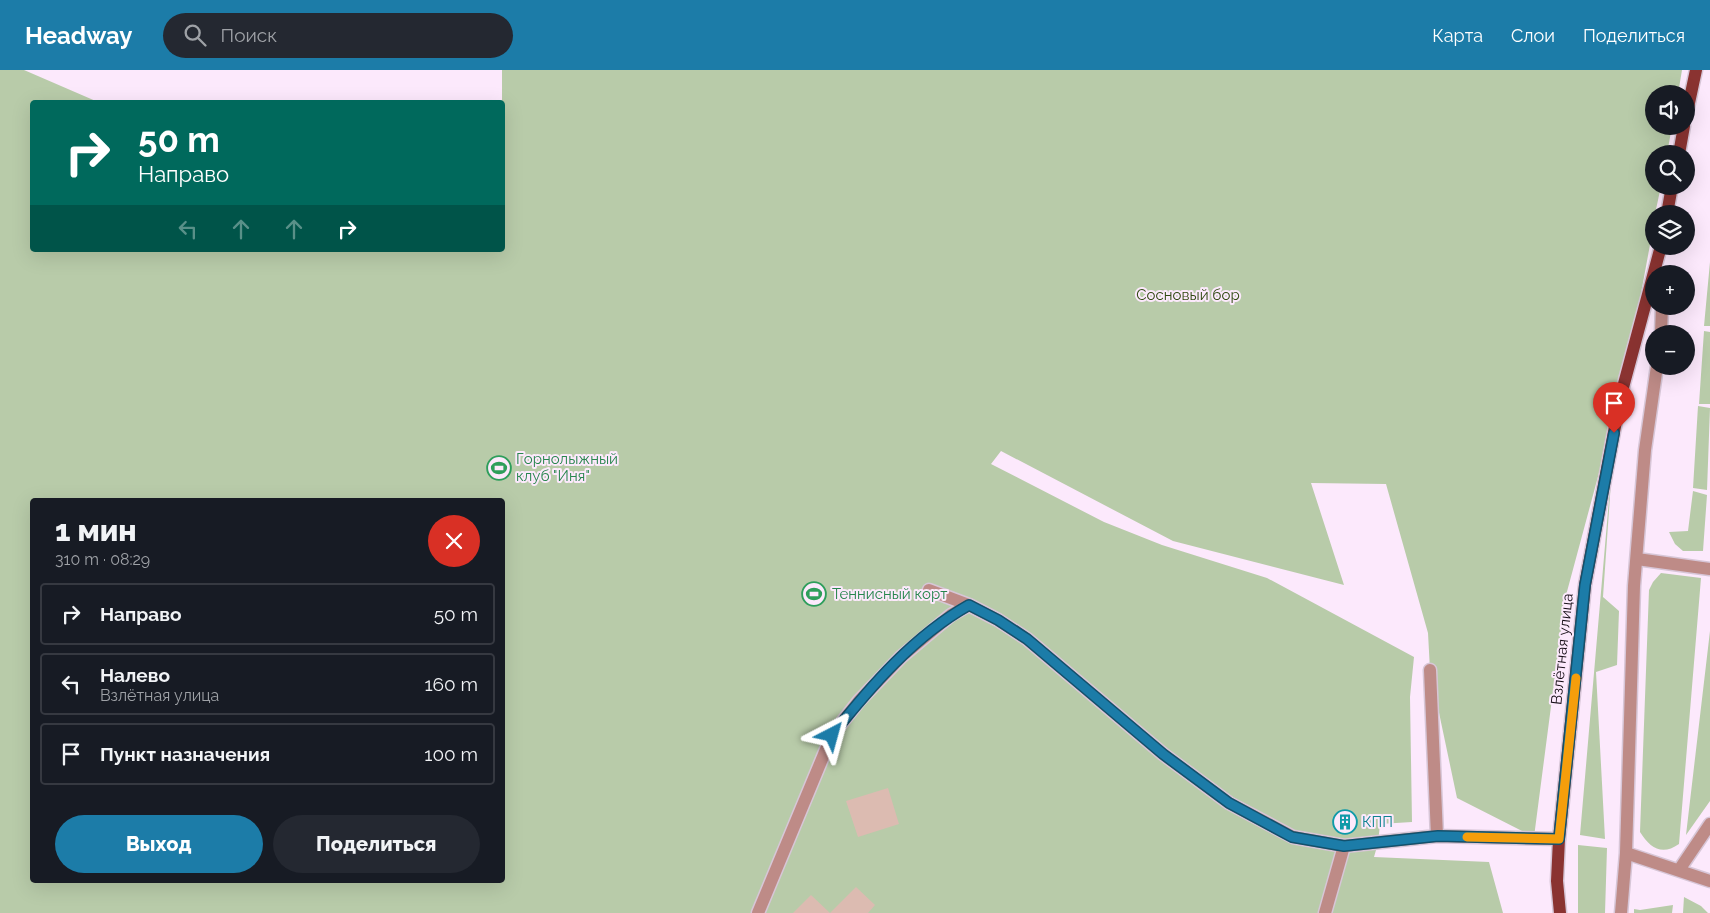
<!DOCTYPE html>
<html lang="ru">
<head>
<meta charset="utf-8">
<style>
	:root { --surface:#171b24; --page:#242831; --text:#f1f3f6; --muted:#9ea1a6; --line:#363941; --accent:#1c7ca8 }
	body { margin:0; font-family:Raleway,sans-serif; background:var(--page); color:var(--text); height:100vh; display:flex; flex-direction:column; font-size:19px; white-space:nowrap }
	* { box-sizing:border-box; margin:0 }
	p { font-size:16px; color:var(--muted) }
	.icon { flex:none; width:28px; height:28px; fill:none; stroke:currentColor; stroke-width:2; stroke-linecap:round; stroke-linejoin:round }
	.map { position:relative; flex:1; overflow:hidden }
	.drawer { position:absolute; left:30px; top:428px; width:475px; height:385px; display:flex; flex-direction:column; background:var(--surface); border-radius:5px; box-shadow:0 5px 20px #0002 }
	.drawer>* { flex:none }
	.banner { position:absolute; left:30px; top:30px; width:475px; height:152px; border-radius:5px; box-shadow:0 5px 20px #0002; background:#00695c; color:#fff; overflow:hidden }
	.controls { position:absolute; left:1645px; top:15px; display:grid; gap:10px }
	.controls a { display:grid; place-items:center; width:50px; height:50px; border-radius:50%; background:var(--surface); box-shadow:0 5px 20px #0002; font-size:25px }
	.pin { position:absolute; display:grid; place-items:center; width:42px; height:42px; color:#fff; margin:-51px -21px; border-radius:50% 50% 50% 0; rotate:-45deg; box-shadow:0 0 5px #0007 }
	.pin .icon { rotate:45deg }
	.me { position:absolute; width:55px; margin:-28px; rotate:39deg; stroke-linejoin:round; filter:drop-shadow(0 0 4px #0008) }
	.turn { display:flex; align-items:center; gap:18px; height:105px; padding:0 25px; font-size:22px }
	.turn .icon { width:65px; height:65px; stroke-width:2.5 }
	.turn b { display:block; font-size:35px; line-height:42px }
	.lanes { display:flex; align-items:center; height:48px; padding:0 25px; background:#0003; justify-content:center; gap:25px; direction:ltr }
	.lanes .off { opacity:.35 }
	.round { display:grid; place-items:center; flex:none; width:52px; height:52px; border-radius:26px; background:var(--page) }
	.overview { display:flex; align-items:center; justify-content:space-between; height:85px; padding:0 25px }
	h1 { font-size:30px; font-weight:800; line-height:38px }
	.button { display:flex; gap:10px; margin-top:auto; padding:10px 25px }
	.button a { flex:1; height:58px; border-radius:30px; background:var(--accent); color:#fff; font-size:20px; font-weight:800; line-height:58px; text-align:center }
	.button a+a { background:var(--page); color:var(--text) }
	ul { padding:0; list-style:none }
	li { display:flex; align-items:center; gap:15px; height:62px; margin:0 10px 8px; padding:0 15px; border:2px solid var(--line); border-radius:5px }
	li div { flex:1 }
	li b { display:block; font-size:19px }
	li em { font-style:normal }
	header { display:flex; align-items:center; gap:30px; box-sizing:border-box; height:70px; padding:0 25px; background:var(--accent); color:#fff }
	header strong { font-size:24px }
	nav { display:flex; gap:28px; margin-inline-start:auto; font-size:18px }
	.search { width:350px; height:45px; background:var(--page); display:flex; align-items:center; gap:12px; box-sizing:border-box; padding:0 18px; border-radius:28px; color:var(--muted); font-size:19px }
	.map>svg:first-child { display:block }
	.green { fill:#b8cba9; fill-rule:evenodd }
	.building { fill:#dcbbb1 }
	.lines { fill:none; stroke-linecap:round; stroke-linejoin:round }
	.minor-casing { stroke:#d7c6d7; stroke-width:15 }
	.major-casing { stroke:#d7c6d7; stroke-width:15 }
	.minor { stroke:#be8b87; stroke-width:12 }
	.major { stroke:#8a3331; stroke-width:12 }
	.route-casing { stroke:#12516d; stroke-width:12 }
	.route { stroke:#1c7ca8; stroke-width:9 }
	.slow { stroke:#f59e0b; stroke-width:9 }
	.labels { text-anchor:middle; stroke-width:4; stroke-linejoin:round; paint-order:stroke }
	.park-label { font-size:15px; fill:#304a11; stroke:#fce9fc }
	.leisure-label { font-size:15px; fill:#27864d; stroke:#fce9fc; text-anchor:start }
	.street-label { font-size:15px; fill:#150d15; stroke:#fce9fc }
	.culture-label { font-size:15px; fill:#0d838f; stroke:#fce9fc; text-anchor:start }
</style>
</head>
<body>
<header>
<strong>Headway</strong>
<div class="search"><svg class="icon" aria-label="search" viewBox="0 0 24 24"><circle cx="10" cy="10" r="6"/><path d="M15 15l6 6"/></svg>Поиск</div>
<nav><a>Карта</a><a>Слои</a><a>Поделиться</a></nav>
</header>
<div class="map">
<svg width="1710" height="843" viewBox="0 0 1710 843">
	<rect width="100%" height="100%" fill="#fce9fc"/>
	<path class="green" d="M 0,0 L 24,0 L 98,32 L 32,32 L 32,180 L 502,180 L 502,0 L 1682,0 L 1678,24 L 1654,24 L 1654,56 L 1672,56 L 1667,84 L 1654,84 L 1654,116 L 1661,116 L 1655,144 L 1654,144 L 1654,153 L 1627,299 L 1565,529 L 1534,767 L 1457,728 L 1430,600 L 1428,563 L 1386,414 L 1311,413 L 1344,515 L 1173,471 L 1001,381 L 991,394 L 1104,452 L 1162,475 L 1267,508 L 1414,587 L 1410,627 L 1412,752 L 1380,754 L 1378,773 L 1374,787 L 1489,792 L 1503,843 L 0,843 ZM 32,430 L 502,430 L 502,810 L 32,810 Z
		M 1710,192 L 1710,256 L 1704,256 Z
		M 1704,261 L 1710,262 L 1710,334 L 1699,334 Z
		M 1698,336 L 1710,338 L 1707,420 L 1693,418 Z
		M 1613,383 L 1603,527 L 1619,541 L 1617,595 L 1596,602 L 1605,769 L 1580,765 Z
		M 1693,421 L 1707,425 L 1703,481 L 1683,481 L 1675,474 L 1669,462 L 1688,461 Z
		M 1661,503 L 1701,508 L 1679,774 C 1662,786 1650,778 1640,762 L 1649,520 L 1653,512 Z
		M 1710,561 L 1710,731 L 1686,765 Z
		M 1578,775 L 1607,778 L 1605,843 L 1578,843 Z
		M 1684,827 L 1701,836 L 1708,843 L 1683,843 Z
		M 1673,835 L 1672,843 L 1634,843 L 1634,839 L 1640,840 Z"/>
	<path class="building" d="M 888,718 L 899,754 L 858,767 L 846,731 Z
		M 1337,744 L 1355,746 L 1354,759 L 1336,758 Z
		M 856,817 L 875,835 L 868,843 L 830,843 Z
		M 811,825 L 830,843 L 793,843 Z"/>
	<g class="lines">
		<g class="minor-casing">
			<path id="minor" d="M 1661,264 L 1662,236
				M 1637,489 L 1710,499
				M 929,520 L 969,535
				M 1430,600 L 1437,766
				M 1626,783 L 1710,811
				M 1679,800 L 1710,754
				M 758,843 L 832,665 L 859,631 L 901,587 L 951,545 L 969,535 L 998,550 L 1027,569 L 1163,684 L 1229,733 L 1293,767 L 1344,776
				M 1325,843 L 1344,776 L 1437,766 L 1559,769
				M 1621,843 L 1626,783 L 1634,516 L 1645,380 L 1657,296"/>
		</g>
		<g class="major-casing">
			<path id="major" d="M 1686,47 L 1696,0
				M 1679,84 L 1684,56
				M 1667,144 L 1672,116
				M 1560,843 L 1557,811 L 1559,769 L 1585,515 L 1621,325 L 1661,176"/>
		</g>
		<use href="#minor" class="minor"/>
		<use href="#major" class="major"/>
	</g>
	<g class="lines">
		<g class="route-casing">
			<path id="route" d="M 832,665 C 871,616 914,566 969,535 L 998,550 L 1027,569 L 1163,684 L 1229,733 L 1292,767 L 1344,776 L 1438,766 L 1559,769 L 1585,515 L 1614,363"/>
		</g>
		<use href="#route" class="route"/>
		<path class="slow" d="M 1467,767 L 1559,769 L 1576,608"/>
	</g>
	<defs>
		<g id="stadium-ring" transform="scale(1.25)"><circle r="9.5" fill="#fce9fc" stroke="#2e9e5b" stroke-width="1.5"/><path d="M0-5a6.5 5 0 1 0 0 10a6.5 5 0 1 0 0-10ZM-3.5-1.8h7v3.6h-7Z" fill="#2e9e5b"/></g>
		<g id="building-ring" transform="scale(1.25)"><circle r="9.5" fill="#fce9fc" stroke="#0f9aa8" stroke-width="1.5"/><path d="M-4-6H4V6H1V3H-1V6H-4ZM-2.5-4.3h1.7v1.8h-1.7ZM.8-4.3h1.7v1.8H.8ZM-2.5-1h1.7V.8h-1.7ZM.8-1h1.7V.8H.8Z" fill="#0f9aa8"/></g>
	</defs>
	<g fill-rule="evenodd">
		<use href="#stadium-ring" x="499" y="398"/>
		<use href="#stadium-ring" x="814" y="524"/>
		<use href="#building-ring" x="1345" y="752"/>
	</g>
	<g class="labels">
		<g class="park-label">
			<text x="1188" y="230">Сосновый бор</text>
		</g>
		<g class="leisure-label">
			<text x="516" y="394">Горнолыжный<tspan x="516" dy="17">клуб "Иня"</tspan></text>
			<text x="832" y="529">Теннисный корт</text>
		</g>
		<g class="street-label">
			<text transform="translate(1562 579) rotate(-84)" y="5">Взлётная улица</text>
		</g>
		<g class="culture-label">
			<text x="1362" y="757">КПП</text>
		</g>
	</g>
</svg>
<div class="controls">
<a><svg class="icon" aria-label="sound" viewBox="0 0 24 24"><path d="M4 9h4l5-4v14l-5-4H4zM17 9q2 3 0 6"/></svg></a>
<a><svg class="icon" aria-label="search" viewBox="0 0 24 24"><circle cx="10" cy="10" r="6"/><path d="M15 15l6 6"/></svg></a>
<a><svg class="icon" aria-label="layers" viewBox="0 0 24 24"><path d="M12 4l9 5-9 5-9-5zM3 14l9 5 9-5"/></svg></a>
<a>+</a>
<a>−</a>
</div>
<div class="pin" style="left:1614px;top:363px;background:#d93025"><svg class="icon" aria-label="arrive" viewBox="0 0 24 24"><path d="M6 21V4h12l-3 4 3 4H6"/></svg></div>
<svg class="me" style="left:832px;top:665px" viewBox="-20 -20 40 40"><path d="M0-17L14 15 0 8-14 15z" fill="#1c7ca8" stroke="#fff" stroke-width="4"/></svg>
<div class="banner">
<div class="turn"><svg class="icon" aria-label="right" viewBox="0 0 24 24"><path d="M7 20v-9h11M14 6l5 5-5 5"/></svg><div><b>50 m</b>Направо</div></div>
<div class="lanes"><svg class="icon off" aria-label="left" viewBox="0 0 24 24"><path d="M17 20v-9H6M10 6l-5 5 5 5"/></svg><svg class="icon off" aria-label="ahead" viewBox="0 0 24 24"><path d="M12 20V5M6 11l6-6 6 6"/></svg><svg class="icon off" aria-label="ahead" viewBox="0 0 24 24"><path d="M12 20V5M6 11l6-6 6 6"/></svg><svg class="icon" aria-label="right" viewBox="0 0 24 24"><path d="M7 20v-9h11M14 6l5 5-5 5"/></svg></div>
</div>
<section class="drawer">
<div class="overview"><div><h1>1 мин</h1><p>310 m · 08:29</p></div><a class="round" style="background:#d93025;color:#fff"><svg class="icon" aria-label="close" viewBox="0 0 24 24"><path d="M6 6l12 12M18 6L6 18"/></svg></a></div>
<ul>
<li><svg class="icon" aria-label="right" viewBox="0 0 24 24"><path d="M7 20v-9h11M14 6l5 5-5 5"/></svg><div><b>Направо</b></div><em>50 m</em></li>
<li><svg class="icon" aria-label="left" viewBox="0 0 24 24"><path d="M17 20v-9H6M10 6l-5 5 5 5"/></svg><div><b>Налево</b><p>Взлётная улица</p></div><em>160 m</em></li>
<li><svg class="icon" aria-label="arrive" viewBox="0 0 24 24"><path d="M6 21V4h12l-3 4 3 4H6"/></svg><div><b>Пункт назначения</b></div><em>100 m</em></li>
</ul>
<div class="button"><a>Выход</a><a>Поделиться</a></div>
</section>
</div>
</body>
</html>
